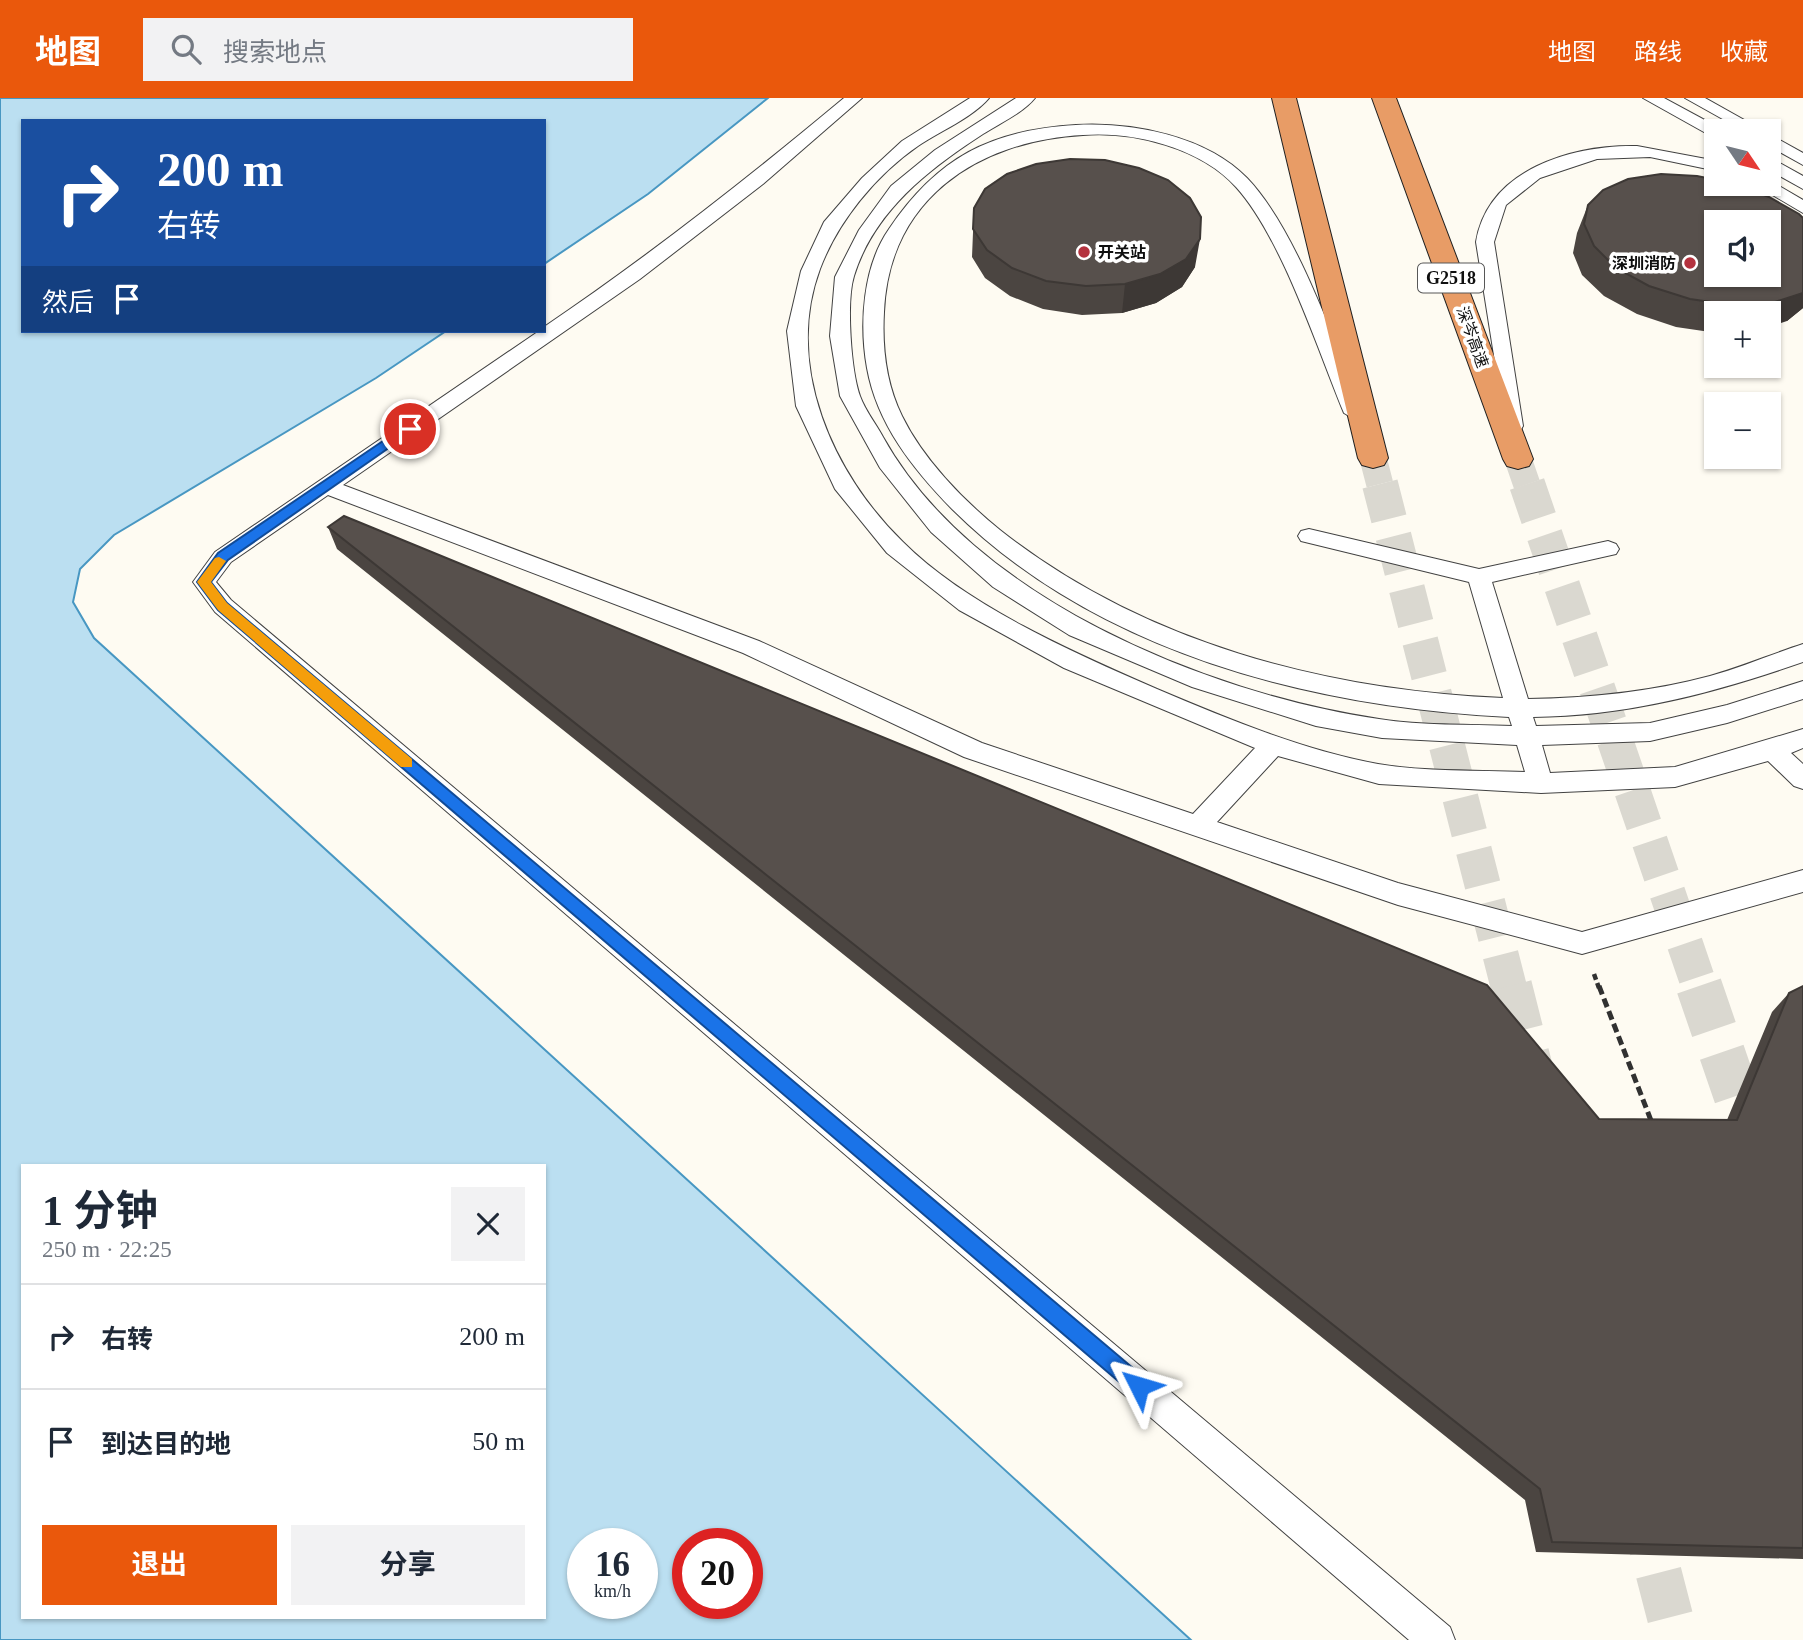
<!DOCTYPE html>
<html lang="zh">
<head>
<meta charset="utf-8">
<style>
	:root { --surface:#fff; --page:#f2f2f3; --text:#1f2937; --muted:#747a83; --line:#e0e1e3; --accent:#ea580c }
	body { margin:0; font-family:"Times New Roman","Noto Sans SC",serif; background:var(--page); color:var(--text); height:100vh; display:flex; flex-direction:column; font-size:26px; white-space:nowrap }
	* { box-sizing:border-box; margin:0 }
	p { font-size:23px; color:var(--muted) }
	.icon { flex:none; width:38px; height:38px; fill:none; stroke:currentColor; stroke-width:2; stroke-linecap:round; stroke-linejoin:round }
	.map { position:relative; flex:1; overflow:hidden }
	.drawer { position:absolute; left:21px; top:1066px; width:525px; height:455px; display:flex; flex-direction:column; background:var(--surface); border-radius:0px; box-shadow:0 2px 5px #0004 }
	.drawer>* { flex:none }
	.guide { position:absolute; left:21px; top:21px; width:525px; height:214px; border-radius:0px; box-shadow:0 2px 5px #0004; background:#1a4fa0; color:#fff; overflow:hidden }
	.needle { width:46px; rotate:125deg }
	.fabs { position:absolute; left:1704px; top:21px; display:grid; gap:14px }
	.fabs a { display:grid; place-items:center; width:77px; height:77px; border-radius:0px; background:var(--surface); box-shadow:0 2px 5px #0004; font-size:35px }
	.speed { position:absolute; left:567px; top:1430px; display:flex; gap:14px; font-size:35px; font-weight:700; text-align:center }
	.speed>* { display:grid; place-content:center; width:91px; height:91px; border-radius:50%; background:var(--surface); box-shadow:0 2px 5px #0004; line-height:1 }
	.speed small { font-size:18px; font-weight:400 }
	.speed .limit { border:10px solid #d22; background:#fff; color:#111 }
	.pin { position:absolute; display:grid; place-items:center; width:60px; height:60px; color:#fff; margin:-30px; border:4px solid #fff; border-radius:50%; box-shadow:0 2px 7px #0007 }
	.me { position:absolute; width:77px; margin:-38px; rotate:310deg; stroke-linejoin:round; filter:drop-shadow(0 0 5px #0008) }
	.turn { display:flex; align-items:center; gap:24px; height:147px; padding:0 21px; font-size:32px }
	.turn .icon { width:91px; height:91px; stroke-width:2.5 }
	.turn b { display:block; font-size:49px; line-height:60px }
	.then { display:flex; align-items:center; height:66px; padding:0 21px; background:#0003; gap:14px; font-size:26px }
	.round { display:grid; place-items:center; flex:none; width:74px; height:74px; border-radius:0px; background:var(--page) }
	.summary { display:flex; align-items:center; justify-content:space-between; height:119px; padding:0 21px }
	h1 { font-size:42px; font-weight:700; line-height:52px }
	.action { display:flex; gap:14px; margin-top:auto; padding:14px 21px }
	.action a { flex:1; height:80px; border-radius:0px; background:var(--accent); color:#fff; font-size:28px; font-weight:700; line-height:80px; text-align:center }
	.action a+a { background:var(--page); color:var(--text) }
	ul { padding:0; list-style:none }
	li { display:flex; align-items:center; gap:21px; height:105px; padding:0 21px; border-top:2px solid var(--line) }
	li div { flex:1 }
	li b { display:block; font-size:26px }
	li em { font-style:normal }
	header { display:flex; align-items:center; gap:42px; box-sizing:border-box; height:98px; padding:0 35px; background:var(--accent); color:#fff }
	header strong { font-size:33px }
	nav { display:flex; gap:38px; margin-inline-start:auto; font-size:24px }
	.search { width:490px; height:63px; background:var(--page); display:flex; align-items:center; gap:18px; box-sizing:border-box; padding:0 24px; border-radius:0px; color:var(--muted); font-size:26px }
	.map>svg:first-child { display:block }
	.water { fill:#bbdff1; stroke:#4897c2; stroke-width:2; fill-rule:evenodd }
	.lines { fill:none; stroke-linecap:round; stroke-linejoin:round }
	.highway-tunnel-far2 { stroke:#dad8d0; stroke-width:27; stroke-dasharray:27 14; stroke-linecap:butt }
	.highway-tunnel-far1 { stroke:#dad8d0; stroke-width:36; stroke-dasharray:36 18; stroke-linecap:butt }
	.highway-tunnel { stroke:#dad8d0; stroke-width:46; stroke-dasharray:46 24; stroke-linecap:butt }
	.lane-casing { stroke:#424242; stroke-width:2 }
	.highway-casing { stroke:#202020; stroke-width:2 }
	.path-far1 { stroke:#313131; stroke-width:4.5; stroke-dasharray:6 3.5; stroke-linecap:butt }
	.path { stroke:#313131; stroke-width:5; stroke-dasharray:9 4.5; stroke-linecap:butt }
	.lane { fill:#fff; fill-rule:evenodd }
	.highway { fill:#e89c66; fill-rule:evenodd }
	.wall { fill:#4b4541 }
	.shaded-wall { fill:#3d3835 }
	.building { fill:#57504c; stroke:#3d3835; stroke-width:2; fill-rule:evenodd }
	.route { fill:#1a73e8; stroke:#114b97; stroke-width:2 }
	.slow { fill:#f59e0b }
	.poi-dot { fill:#b4323e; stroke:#fff; stroke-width:2.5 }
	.labels { text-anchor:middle; stroke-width:7; stroke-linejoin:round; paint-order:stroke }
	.far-poi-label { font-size:16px; font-weight:bold; fill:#0f0f0f; stroke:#fff; text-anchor:start }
	.far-street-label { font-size:16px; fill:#0f0f0f; stroke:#fff }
	.shield { fill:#fff; stroke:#575757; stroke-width:2 }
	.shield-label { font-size:18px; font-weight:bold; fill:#0f0f0f }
</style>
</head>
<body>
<header>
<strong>地图</strong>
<div class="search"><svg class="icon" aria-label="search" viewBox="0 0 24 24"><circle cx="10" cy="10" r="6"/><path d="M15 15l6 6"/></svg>搜索地点</div>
<nav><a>地图</a><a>路线</a><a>收藏</a></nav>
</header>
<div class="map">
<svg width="1803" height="1542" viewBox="0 0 1803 1542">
	<rect width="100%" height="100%" fill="#fefbf2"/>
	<path class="water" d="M 0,0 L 768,0 L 648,96 L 544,166 L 544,23 L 23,23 L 23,233 L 446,233 L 376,280 L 114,437 L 80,471 L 73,504 L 94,540 L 1191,1542 L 0,1542 ZM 23,1068 L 544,1068 L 544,1519 L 23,1519 ZM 583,1446 L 642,1446 L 642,1505 L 583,1505 ZM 688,1446 L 747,1446 L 747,1505 L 688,1505 Z"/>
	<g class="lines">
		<path class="highway-tunnel-far2" d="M 1373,360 L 1380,387
			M 1518,361 L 1527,387"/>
		<path class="highway-tunnel-far1" d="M 1380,386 L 1509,890
			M 1527,386 L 1700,890"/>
		<path class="highway-tunnel" d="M 1509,888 L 1531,975
			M 1699,888 L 1754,1048
			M 1641,1407 L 1676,1542"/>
		<g class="lane-casing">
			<path id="lane" d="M 844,0 L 862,0 L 763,86 L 640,181 L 343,387 L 759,543 L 982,645 L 1193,716 L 1255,650 L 1064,570 L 959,512 L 887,455 L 835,391 L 796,308 L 787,233 L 801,173 L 824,124 L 862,80 L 902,43 L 970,0 L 989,0 C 972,20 940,33 918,48 C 876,77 838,123 820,171 C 784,268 833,376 903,444 C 967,508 1074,555 1157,591 C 1228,621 1302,652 1378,666 C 1424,674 1478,672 1525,674 L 1517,647 L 1382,640 L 1316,628 L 1192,589 L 1069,537 L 993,489 L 931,434 L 880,370 L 840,298 L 830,238 L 835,179 L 859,132 L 891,88 L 935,52 L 1016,0 L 1035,0 C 1023,15 1000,25 983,36 C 929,71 874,113 854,178 C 846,204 851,272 860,298 C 865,312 876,326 883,339 C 972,499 1204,595 1379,621 C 1422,628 1468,626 1512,628 L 1509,619 C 1311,609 1097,555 952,411 C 913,371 877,326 867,270 C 859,226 863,168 889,131 C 937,60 990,32 1076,27 C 1133,24 1206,38 1247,80 C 1297,132 1335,247 1364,315 L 1354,321 L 1344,315 C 1317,250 1282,140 1236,89 C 1201,50 1134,33 1083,37 C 977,43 889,101 884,214 C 882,250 886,285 902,318 C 923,361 963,402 1000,432 C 1143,545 1325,592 1503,600 L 1469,484 L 1301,443 L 1298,438 L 1301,433 L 1309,431 L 1479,471 L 1608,443 L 1616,446 L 1619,451 L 1616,456 L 1492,484 L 1528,601 C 1589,600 1651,594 1710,578 C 1742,569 1772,556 1803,546 L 1803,564 C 1714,595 1628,618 1533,619 L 1536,628 L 1650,625 L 1727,607 L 1803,583 L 1803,601 L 1727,625 L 1650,643 L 1542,647 L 1550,675 L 1675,669 L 1803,631 L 1803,650 L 1791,655 L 1803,666 L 1803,691 L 1794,688 L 1768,663 L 1675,689 L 1541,695 L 1379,686 L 1278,658 L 1217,724 L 1398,785 L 1582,834 L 1803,772 L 1803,794 L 1582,856 L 1398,807 L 964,659 L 743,555 L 328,397 L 231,464 L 216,484 L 231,502 L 1450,1529 L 1455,1542 L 1409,1542 L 215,514 L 193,484 L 215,454 L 539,233 L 544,233 L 544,229 C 649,158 747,81 844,0 Z
				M 1643,0 L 1664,0 L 1725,33 L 1717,33 L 1717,39 L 1711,38 Z
				M 1685,0 L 1705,0 L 1764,33 L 1744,33 Z
				M 1769,36 L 1803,55 L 1803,67 L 1769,48 Z
				M 1637,48 L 1717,63 L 1717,73 L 1650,59 L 1597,61 L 1540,80 L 1506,107 L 1494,144 L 1523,328 L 1520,333 L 1506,333 L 1476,144 C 1488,71 1572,47 1637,48 Z
				M 1769,59 L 1803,78 L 1803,91 L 1769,72 Z
				M 1769,82 L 1803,102 L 1803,115 L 1754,86 L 1769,86 Z"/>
		</g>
		<g class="highway-casing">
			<path id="highway" d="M 1272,0 L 1296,0 L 1388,360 L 1384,367 L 1373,370 L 1362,367 L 1358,360 Z
				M 1372,0 L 1396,0 L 1533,361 L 1529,368 L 1518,371 L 1507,368 L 1503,361 Z"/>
		</g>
		<path class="path-far1" d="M 1594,876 L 1599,890"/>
		<path class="path" d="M 1599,888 L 1652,1025"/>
		<use href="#lane" class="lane"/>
		<use href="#highway" class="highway"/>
	</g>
	<path class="wall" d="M 1588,107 L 1803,120 L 1803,210 L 1787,223 L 1769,215 L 1717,215 L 1717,235 L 1676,229 L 1637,216 L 1604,198 L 1582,177 L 1573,155 L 1577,135 Z
		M 974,110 L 1195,169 L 1182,189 L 1156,205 L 1122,215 L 1082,217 L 1043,211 L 1010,198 L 985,180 L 972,159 Z
		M 328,429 L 1599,1021 L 1727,1022 L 1772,914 L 1789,895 L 1803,888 L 1803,1461 L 1536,1454 L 1525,1402 L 337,451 Z"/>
	<path class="shaded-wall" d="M 1200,141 L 1195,169 L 1182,189 L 1156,205 L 1122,215 L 1125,186 Z
		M 1803,195 L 1803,210 L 1787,223 L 1769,229 L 1769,215 L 1766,215 L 1772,205 Z"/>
	<path class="building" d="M 1070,61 L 1105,62 L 1139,70 L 1168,82 L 1190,100 L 1201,119 L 1200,141 L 1186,161 L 1160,176 L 1125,186 L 1086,188 L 1046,183 L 1012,170 L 987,152 L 973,131 L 974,110 L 985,91 L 1007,76 L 1036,66 Z
		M 1661,76 L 1697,78 L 1717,82 L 1717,86 L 1735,86 L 1769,99 L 1799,116 L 1803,120 L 1803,195 L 1772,205 L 1732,207 L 1690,201 L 1649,188 L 1616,170 L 1594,148 L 1584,126 L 1588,107 L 1603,92 L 1628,81 ZM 1717,124 L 1769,124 L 1769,177 L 1717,177 Z
		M 344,418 L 1487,887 L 1599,1021 L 1737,1022 L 1789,895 L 1803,888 L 1803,1450 L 1552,1444 L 1540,1391 L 328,429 Z"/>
	<path class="route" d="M 405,328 L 416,331 L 228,462 L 211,484 L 227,505 L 1146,1281 L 1149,1288 L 1146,1295 L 1139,1298 L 1132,1295 L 218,512 L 197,484 L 218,455 Z"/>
	<path class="slow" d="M 219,459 L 226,463 L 211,484 L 227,505 L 412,661 L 412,669 L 401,669 L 218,512 L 197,484 L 215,460 Z"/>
	<g class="poi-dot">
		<circle cx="1084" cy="154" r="7"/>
		<circle cx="1690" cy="165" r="7"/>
	</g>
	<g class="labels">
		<g class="far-poi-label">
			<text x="1098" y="160">开关站</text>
			<text x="1676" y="171" text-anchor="end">深圳消防</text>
		</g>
		<g class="far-street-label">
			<text transform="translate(1473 239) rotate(70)" y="6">深岑高速</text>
		</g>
		<rect class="shield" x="1418" y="165.5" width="66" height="29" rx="5"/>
		<g class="shield-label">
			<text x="1451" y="186">G2518</text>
		</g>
	</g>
</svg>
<div class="fabs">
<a><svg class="needle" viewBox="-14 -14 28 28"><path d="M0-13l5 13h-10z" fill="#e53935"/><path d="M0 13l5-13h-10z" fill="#747a83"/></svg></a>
<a><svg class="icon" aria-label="sound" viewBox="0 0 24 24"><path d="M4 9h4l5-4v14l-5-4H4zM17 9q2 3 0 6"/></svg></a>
<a>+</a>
<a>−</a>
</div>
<div class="speed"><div>16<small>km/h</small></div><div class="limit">20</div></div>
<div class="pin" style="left:410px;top:331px;background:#d93025"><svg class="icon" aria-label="arrive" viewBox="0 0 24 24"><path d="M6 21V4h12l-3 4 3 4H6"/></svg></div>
<svg class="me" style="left:1139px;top:1288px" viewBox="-20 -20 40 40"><path d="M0-17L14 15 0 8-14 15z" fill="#1a73e8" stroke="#fff" stroke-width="4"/></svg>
<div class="guide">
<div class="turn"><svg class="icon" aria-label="right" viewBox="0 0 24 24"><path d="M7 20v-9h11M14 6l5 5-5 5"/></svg><div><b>200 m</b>右转</div></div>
<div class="then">然后<svg class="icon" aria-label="arrive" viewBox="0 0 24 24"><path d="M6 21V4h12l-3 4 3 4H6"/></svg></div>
</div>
<section class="drawer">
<div class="summary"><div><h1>1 分钟</h1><p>250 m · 22:25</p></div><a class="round"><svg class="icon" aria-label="close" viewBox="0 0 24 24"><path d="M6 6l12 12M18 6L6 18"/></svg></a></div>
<ul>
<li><svg class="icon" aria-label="right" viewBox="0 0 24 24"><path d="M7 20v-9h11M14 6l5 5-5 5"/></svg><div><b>右转</b></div><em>200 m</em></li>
<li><svg class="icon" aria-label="arrive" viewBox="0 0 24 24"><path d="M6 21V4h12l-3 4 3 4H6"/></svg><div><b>到达目的地</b></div><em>50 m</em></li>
</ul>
<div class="action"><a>退出</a><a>分享</a></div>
</section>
</div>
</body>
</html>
